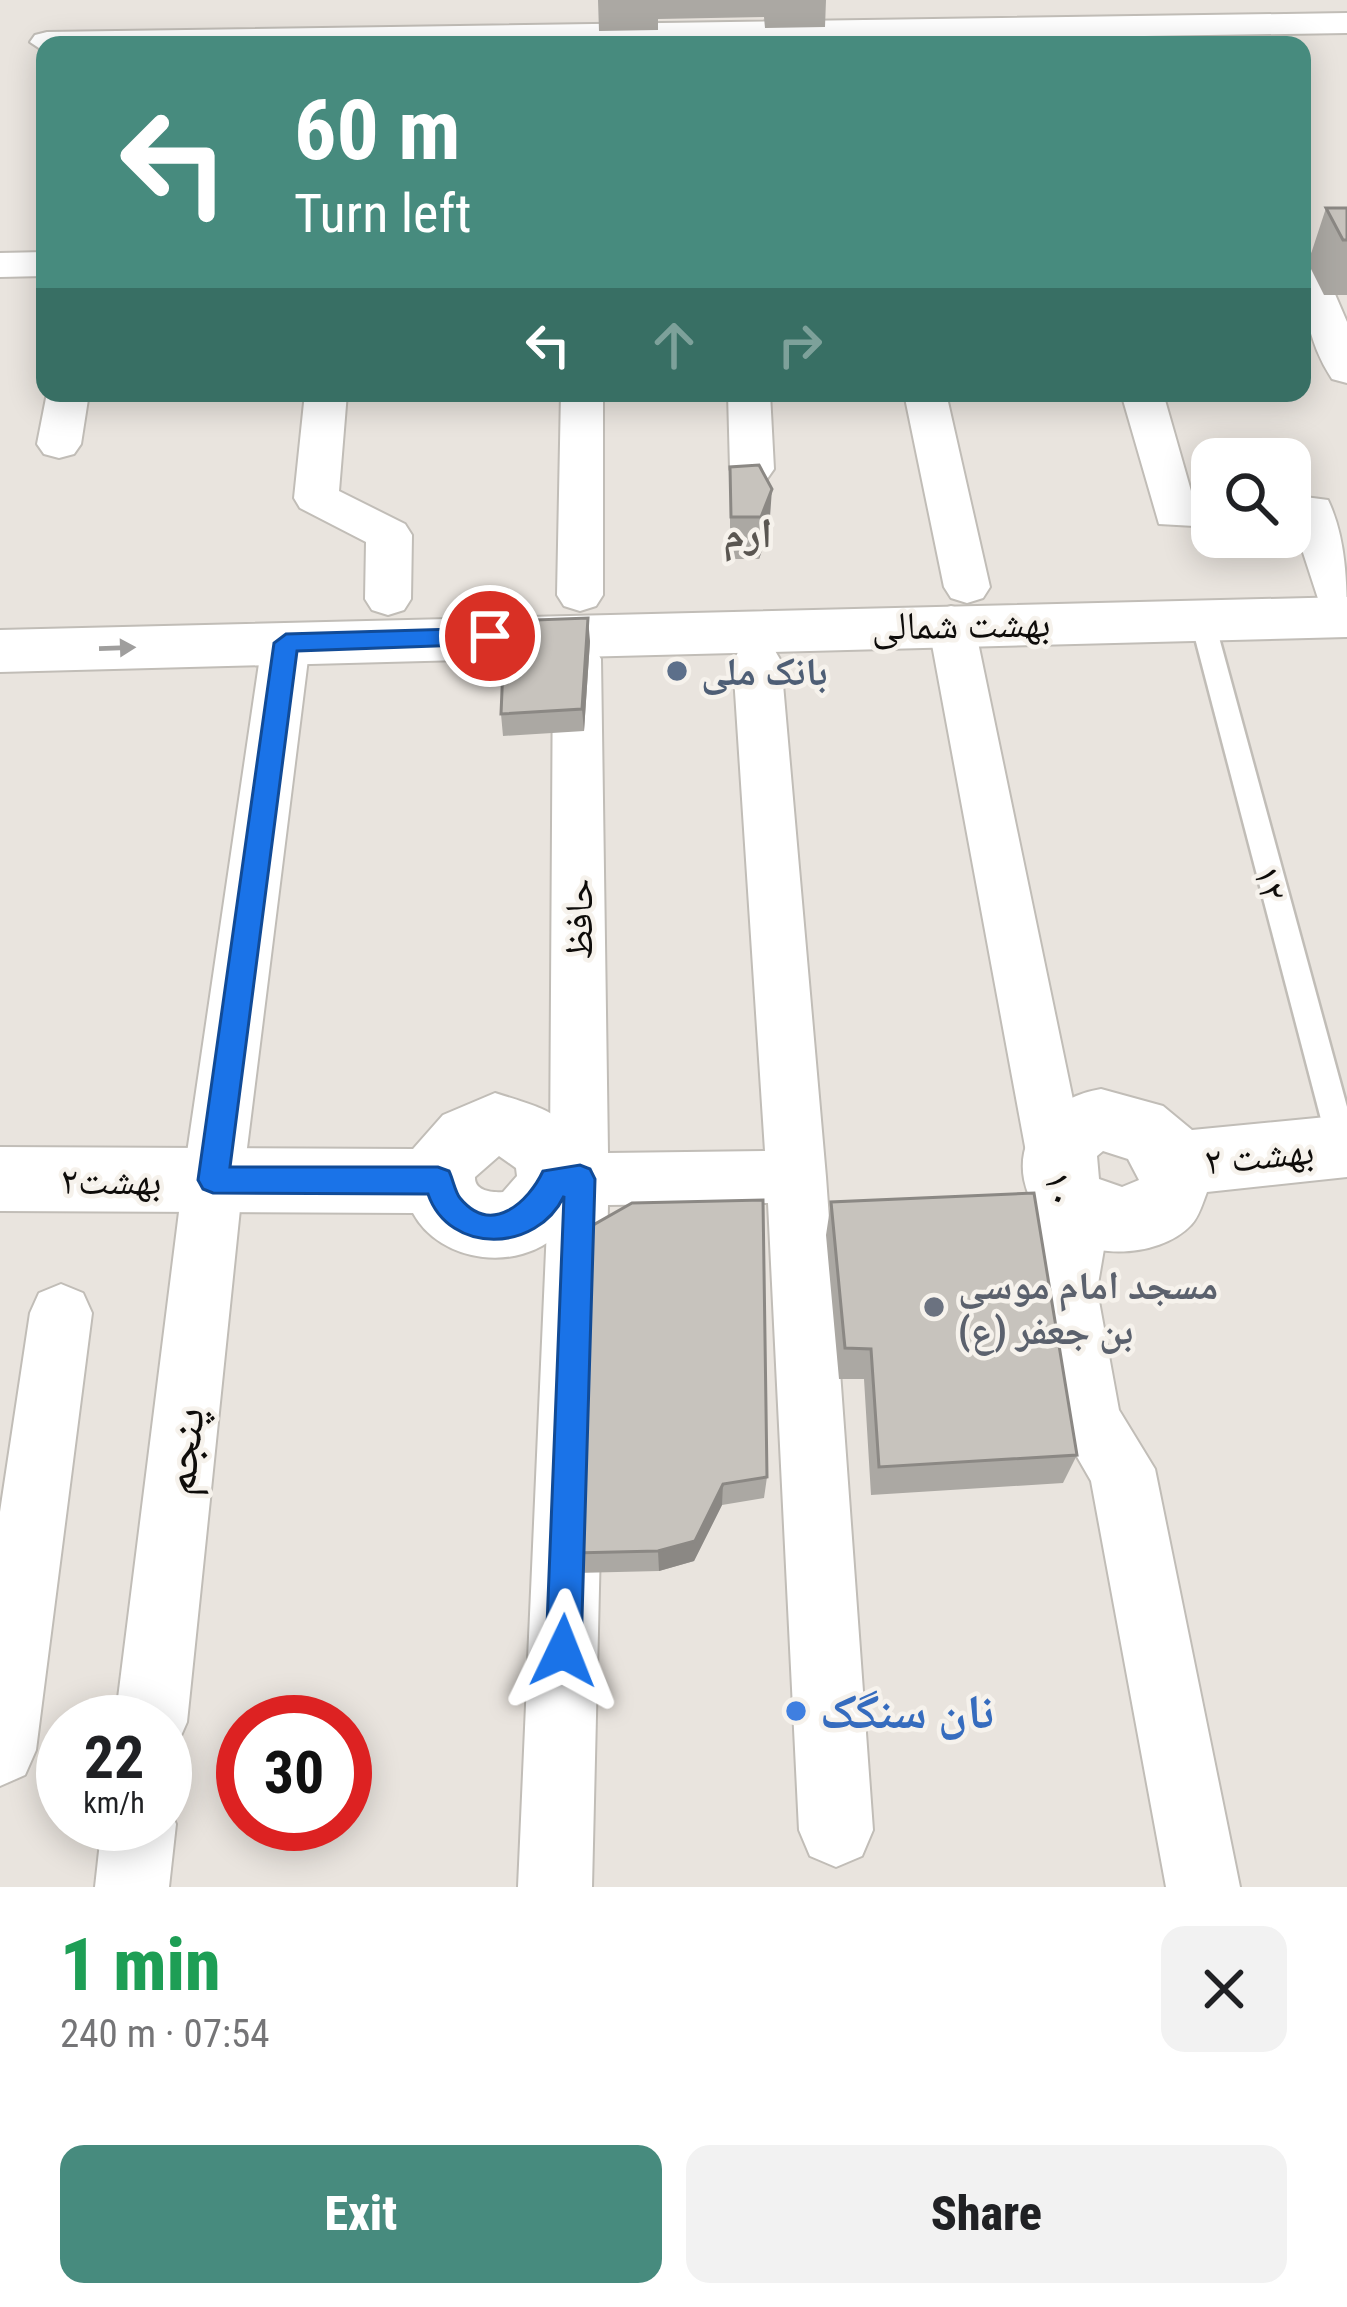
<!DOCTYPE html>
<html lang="en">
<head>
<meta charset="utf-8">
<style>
	:root { --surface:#fff; --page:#f2f2f2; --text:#202124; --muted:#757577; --accent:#478b7e }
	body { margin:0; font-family:"Roboto Condensed","Noto Naskh Arabic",sans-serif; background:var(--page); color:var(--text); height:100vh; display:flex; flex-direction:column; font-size:45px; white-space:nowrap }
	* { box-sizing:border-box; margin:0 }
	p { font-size:39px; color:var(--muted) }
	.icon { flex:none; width:66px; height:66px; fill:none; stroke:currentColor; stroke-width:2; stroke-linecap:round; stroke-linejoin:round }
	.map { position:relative; height:1887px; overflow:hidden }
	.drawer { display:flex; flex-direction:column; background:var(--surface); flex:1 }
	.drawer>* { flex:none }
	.banner { position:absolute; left:36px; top:36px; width:1275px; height:366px; border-radius:24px; box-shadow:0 6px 30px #0003; background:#478b7e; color:#fff; overflow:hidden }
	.buttons { position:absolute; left:1191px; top:438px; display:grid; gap:24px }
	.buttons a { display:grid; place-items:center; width:120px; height:120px; border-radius:24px; background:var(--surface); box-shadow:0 6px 30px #0003; font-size:60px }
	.speed { position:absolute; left:36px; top:1695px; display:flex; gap:24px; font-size:60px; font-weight:700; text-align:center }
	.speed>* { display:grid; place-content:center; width:156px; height:156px; border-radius:50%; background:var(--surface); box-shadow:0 6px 30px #0003; line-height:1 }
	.speed small { font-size:30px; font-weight:400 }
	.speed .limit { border:18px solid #d22; background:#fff; color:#111 }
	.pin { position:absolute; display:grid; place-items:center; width:102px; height:102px; color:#fff; margin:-51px; border:6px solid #fff; border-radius:50%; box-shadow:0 3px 12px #0007 }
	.me { position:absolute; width:132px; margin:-66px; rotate:2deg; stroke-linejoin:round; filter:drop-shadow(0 0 9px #0008) }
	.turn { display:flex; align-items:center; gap:42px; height:252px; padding:0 60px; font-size:54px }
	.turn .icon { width:156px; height:156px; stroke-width:2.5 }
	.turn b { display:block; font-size:84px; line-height:102px }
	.lanes { display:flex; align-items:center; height:114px; padding:0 60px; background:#0003; justify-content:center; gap:60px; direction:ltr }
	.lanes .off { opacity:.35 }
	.round { display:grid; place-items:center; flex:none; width:126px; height:126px; border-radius:24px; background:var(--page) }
	.summary { display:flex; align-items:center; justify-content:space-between; height:204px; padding:0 60px }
	h1 { font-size:72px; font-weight:800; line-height:90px; color:#1e9e55 }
	.button { display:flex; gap:24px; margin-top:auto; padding:24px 60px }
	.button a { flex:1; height:138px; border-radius:24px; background:var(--accent); color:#fff; font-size:48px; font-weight:800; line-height:138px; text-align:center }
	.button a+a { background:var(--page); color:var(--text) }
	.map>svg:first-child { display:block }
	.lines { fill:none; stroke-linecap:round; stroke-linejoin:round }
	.service-casing { stroke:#c1bdb7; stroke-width:5 }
	.minor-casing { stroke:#c1bdb7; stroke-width:4 }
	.tertiary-casing { stroke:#c1bdb7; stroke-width:4 }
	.secondary-casing { stroke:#c1bdb7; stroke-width:4 }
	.service { fill:#fff; fill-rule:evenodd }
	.minor { fill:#fff; fill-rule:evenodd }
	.tertiary { fill:#fff; fill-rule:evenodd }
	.secondary { fill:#fff; fill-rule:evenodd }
	.wall { fill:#aba8a3 }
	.shaded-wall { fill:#8b8884 }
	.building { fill:#c7c3bd; stroke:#8b8884; stroke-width:3 }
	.oneway { fill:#9f9e9d }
	.route { fill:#1a73e8; stroke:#114b97; stroke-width:3 }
	.service-dot { fill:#5c6f8a; stroke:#f6f2ec; stroke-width:4.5 }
	.worship-dot { fill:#6b7280; stroke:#f6f2ec; stroke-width:4.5 }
	.shop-dot { fill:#3f7fe0; stroke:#f6f2ec; stroke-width:4.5 }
	.labels { text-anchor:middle; stroke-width:9; stroke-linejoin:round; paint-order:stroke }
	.street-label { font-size:39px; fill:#0e0c0a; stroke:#f6f2ec }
	.service-label { font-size:39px; font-weight:bold; fill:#4e5e75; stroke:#f6f2ec; text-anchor:start }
	.worship-label { font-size:39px; font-weight:bold; fill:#5b616d; stroke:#f6f2ec; text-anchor:start }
	.neighbourhood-label { font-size:42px; font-weight:bold; fill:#5a5651; stroke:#f6f2ec }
	.near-street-label { font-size:48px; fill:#0e0c0a; stroke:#f6f2ec }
	.near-shop-label { font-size:48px; font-weight:bold; fill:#366cbe; stroke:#f6f2ec; text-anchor:start }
</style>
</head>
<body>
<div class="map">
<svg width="1347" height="1887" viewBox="0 0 1347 1887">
	<rect width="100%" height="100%" fill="#e9e4de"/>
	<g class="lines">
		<g class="service-casing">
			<path id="service" d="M 1202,611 L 1214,619 L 1347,1107 L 1347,1157 L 1333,1155 L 1328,1146 L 1190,619 Z"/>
		</g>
		<g class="minor-casing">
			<path id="minor" d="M 1347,13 L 1347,33 L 541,45 L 45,45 L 45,52 L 30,42 L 35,35 L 47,32 Z
				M 45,252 L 45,276 L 0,277 L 0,253 Z
				M 1302,252 L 1316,256 L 1322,264 L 1347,322 L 1347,383 L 1332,379 C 1306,339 1302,299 1302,252 Z
				M 47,393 L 89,393 L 81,444 L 74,454 L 59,458 L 44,454 L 37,444 Z
				M 305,393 L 347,393 L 339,491 L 405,524 L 412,535 L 411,599 L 404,610 L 388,615 L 372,610 L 365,599 L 366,542 L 300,508 L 294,498 Z
				M 561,393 L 603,393 L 603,595 L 596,606 L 580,611 L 564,606 L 557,595 Z
				M 728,393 L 770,393 L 774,469 L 767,479 L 752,483 L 737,479 L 730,469 Z
				M 904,393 L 946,393 L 990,587 L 983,598 L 967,603 L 951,598 L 944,587 Z
				M 1121,393 L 1163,393 L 1193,498 L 1212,497 L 1212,527 L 1159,524 Z
				M 1290,495 L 1328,500 C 1347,540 1347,587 1347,633 L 1330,629 L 1324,617 L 1294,525 L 1290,525 Z
				M 951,606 L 968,611 L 974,623 L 1104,1249 L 1097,1290 L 1119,1410 L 1155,1469 L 1240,1887 L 1166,1887 L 1091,1481 L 1057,1422 L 1035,1290 L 1044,1249 L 928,623 L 934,611 Z
				M 286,626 L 303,631 L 310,643 L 243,1180 L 187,1722 L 176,1747 L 165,1752 L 165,1722 L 115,1722 L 183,1180 L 262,643 L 269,631 Z
				M 577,642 L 594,647 L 601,659 L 608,1153 L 765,1151 L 733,661 L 740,649 L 757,644 L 774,649 L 781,661 L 826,1177 L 873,1830 L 862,1856 L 836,1867 L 810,1856 L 799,1830 L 768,1203 L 608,1205 L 592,1887 L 518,1887 L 548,1205 L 532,1199 L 523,1180 L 532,1161 L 550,1155 L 553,659 L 560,647 Z
				M 61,1284 L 83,1293 L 92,1313 L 36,1750 L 25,1775 L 0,1786 L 0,1512 L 30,1313 L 39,1293 Z
				M 165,1798 L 176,1824 L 169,1887 L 95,1887 L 102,1824 L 165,1824 Z"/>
		</g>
		<g class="tertiary-casing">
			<path id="tertiary" d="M 1101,1089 L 1163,1106 L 1192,1130 L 1347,1115 L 1347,1177 L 1207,1192 C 1203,1202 1199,1217 1191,1225 C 1158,1260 1079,1261 1047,1224 C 996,1165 1031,1101 1101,1089 ZM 1103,1151 L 1128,1159 L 1139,1180 L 1122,1187 L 1099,1179 L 1097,1156 Z
				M 495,1093 C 549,1110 577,1115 589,1176 C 582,1197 576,1217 559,1233 C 519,1273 440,1263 413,1213 L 0,1211 L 0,1147 L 413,1149 L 443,1115 ZM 499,1156 L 516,1168 L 517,1176 L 503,1192 C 492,1193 474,1191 475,1177 Z"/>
		</g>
		<g class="secondary-casing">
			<path id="secondary" d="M 1347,597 L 1347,637 L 0,672 L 0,630 Z"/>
		</g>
		<use href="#service" class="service"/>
		<use href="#minor" class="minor"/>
		<use href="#tertiary" class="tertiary"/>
		<use href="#secondary" class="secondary"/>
	</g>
	<path class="wall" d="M 598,0 L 826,0 L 825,27 L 765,28 L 764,17 L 658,19 L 658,30 L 599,31 Z
		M 1326,208 L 1347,208 L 1347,295 L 1324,295 L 1308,263 Z
		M 730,467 L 769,531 L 759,559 L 730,559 Z
		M 590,641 L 584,731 L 503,736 L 501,714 Z
		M 831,1202 L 1077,1455 L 1063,1483 L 871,1495 L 864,1379 L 839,1379 L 826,1235 Z
		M 581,1232 L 767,1477 L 764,1498 L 722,1505 L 694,1561 L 659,1571 L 576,1573 L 573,1553 Z"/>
	<path class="shaded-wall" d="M 772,489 L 769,531 L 759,559 L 761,517 Z
		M 588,618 L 590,641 L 584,731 L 582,709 Z
		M 723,1484 L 722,1505 L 694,1561 L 659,1571 L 658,1551 Z"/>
	<path class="building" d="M 1326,208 L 1347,208 L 1347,240 L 1343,240 Z
		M 759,465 L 772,489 L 761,517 L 731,517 L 730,467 Z
		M 588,618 L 582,709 L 501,714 L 505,621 Z
		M 1034,1193 L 1077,1455 L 879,1467 L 871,1349 L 845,1348 L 831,1202 Z
		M 763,1200 L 767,1477 L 723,1484 L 695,1541 L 658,1551 L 573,1553 L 581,1232 L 632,1203 Z"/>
	<defs><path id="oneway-solid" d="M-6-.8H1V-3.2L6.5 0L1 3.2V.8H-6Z" transform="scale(3)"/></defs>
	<use class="oneway" href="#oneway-solid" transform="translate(117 648) rotate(-2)"/>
	<path class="route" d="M 490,628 L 502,636 L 490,644 L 297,651 L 230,1167 L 438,1167 L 449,1171 C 453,1179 455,1192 460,1198 C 492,1237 529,1201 543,1171 L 580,1165 L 590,1169 L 595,1179 L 581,1651 L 576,1663 L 563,1668 L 551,1663 L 546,1651 L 564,1196 C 537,1253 449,1255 428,1194 L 213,1193 L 203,1189 L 198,1180 L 274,643 L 286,634 Z"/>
	<circle class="service-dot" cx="677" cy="671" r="12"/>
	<circle class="worship-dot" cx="934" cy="1307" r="12"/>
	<circle class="shop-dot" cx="796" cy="1711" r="12"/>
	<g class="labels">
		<g class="street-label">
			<text transform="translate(961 624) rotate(-1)" y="14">بهشت شمالی</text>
			<text transform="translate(1271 883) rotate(75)" y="14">۱۲</text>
			<text transform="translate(578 919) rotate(-90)" y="14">حافظ</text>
			<text transform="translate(1259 1155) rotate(-6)" y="14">بهشت ۲</text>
			<text x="111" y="1194">بهشت۲</text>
			<text transform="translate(1061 1189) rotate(78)" y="14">۱۰</text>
		</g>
		<g class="service-label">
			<text x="701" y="685">بانک ملی</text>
		</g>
		<g class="worship-label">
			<text x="958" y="1299">مسجد امام موسی<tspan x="958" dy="45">بن جعفر (ع)</tspan></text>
		</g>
		<g class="neighbourhood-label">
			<text x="748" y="548">ارم</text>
		</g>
		<g class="near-street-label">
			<text transform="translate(182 1451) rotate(-83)" y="17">پنجم</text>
		</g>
		<g class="near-shop-label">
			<text x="820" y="1728">نان سنگک</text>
		</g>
	</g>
</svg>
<div class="buttons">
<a><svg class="icon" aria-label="search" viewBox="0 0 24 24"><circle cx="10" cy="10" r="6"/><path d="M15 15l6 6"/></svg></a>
</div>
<div class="speed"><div>22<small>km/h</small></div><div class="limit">30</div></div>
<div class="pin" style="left:490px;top:636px;background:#d93025"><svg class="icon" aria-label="arrive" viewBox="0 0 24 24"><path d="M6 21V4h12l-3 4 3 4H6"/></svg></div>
<svg class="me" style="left:563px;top:1651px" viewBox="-20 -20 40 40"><path d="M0-17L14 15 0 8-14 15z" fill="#1a73e8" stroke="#fff" stroke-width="4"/></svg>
<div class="banner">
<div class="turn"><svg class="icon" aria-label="left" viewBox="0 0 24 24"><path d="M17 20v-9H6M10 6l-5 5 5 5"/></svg><div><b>60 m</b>Turn left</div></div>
<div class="lanes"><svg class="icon" aria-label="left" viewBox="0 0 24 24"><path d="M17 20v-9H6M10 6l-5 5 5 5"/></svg><svg class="icon off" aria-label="ahead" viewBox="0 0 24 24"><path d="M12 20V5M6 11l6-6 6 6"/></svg><svg class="icon off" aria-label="right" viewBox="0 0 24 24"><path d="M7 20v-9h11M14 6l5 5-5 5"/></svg></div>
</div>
</div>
<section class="drawer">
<div class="summary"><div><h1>1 min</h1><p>240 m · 07:54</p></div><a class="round"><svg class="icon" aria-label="close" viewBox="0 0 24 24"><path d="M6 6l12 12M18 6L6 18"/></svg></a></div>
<div class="button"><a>Exit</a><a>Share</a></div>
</section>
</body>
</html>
